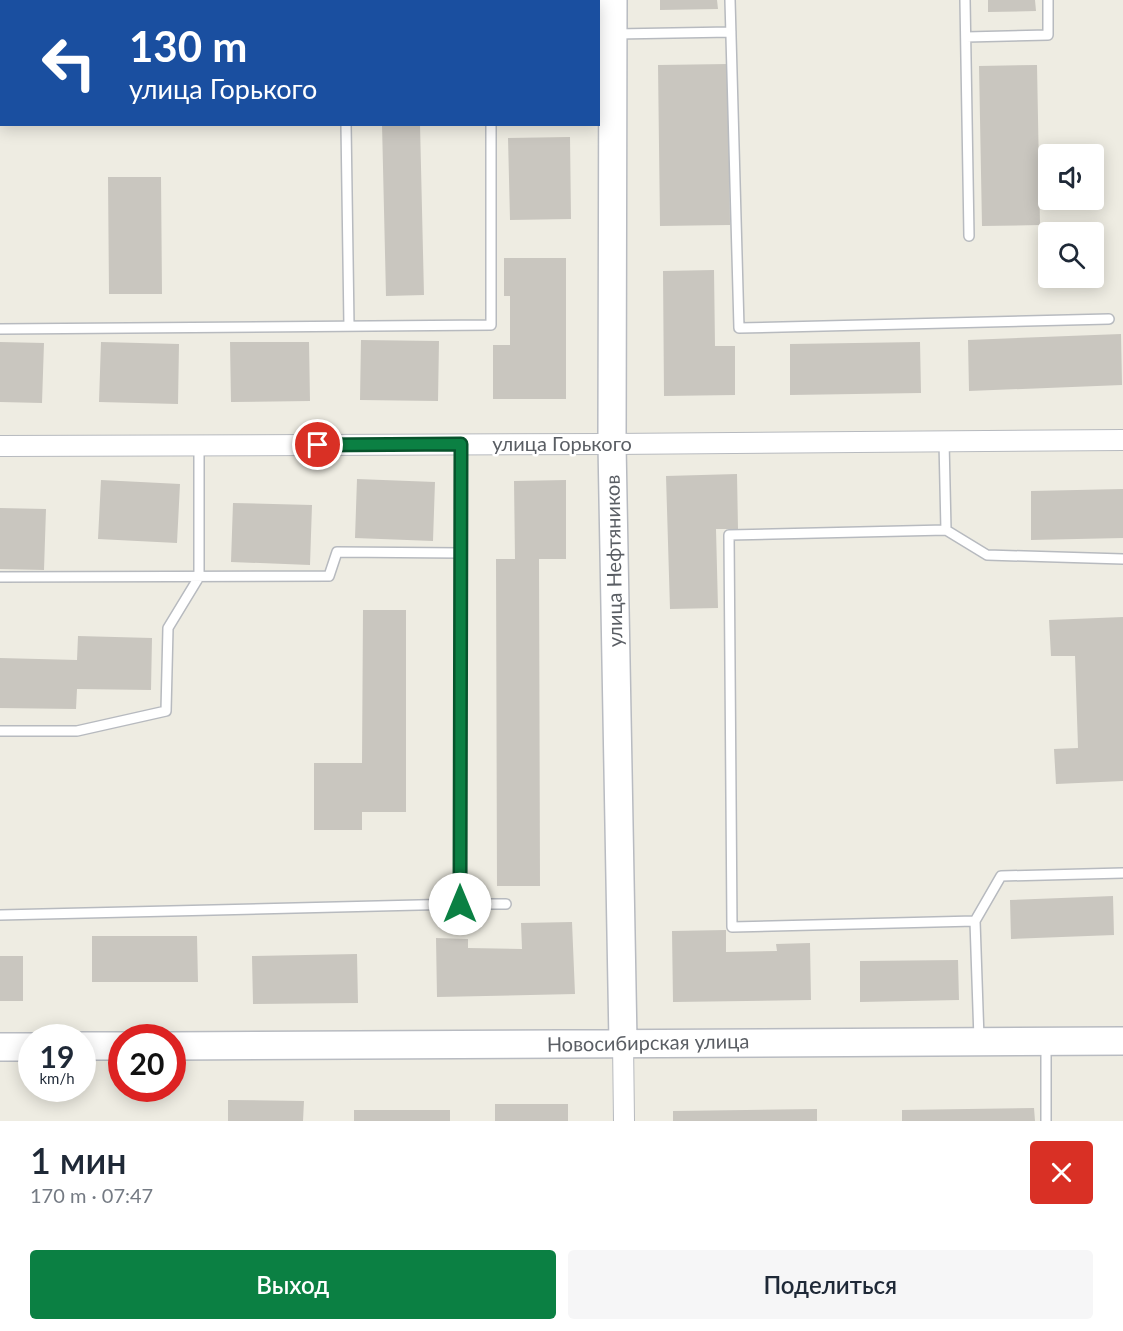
<!DOCTYPE html>
<html lang="ru">
<head>
<meta charset="utf-8">
<style>
	:root { --surface:#fff; --page:#f6f6f7; --text:#1f2937; --muted:#747a83; --accent:#0b8043 }
	body { margin:0; font-family:Lato,sans-serif; background:var(--page); color:var(--text); height:100vh; display:flex; flex-direction:column; font-size:22px; white-space:nowrap }
	* { box-sizing:border-box; margin:0 }
	p { font-size:20px; color:var(--muted) }
	.icon { flex:none; width:33px; height:33px; fill:none; stroke:currentColor; stroke-width:2; stroke-linecap:round; stroke-linejoin:round }
	.map { position:relative; height:1121px; overflow:hidden }
	.panel { display:flex; flex-direction:column; background:var(--surface); flex:1 }
	.panel>* { flex:none }
	.hud { position:absolute; left:0px; top:0px; width:600px; height:126px; box-shadow:0 3px 15px #0003; background:#1a4fa0; color:#fff; overflow:hidden }
	.tools { position:absolute; left:1038px; top:144px; display:grid; gap:12px }
	.tools a { display:grid; place-items:center; width:66px; height:66px; border-radius:6px; background:var(--surface); box-shadow:0 3px 15px #0003; font-size:30px }
	.speed { position:absolute; left:18px; top:1024px; display:flex; gap:12px; font-size:30px; font-weight:700; text-align:center }
	.speed>* { display:grid; place-content:center; width:78px; height:78px; border-radius:50%; background:var(--surface); box-shadow:0 3px 15px #0003; line-height:1 }
	.speed small { font-size:15px; font-weight:400 }
	.speed .limit { border:9px solid #d22; background:#fff; color:#111 }
	.pin { position:absolute; display:grid; place-items:center; width:51px; height:51px; color:#fff; margin:-26px; border:3px solid #fff; border-radius:50%; box-shadow:0 2px 6px #0007 }
	.me { position:absolute; width:66px; margin:-33px; rotate:0deg; stroke-linejoin:round; filter:drop-shadow(0 0 4px #0008) }
	.turn { display:flex; align-items:center; gap:21px; height:126px; padding:0 30px; font-size:27px }
	.turn .icon { width:78px; height:78px; stroke-width:2.5 }
	.turn b { display:block; font-size:42px; line-height:51px }
	.round { display:grid; place-items:center; flex:none; width:63px; height:63px; border-radius:6px; background:var(--page) }
	.headline { display:flex; align-items:center; justify-content:space-between; height:102px; padding:0 30px }
	h1 { font-size:36px; font-weight:600; line-height:45px }
	.primary-button { display:flex; gap:12px; margin-top:auto; padding:12px 30px }
	.primary-button a { flex:1; height:69px; border-radius:6px; background:var(--accent); color:#fff; font-size:24px; font-weight:600; line-height:69px; text-align:center }
	.primary-button a+a { background:var(--page); color:var(--text) }
	.map>svg:first-child { display:block }
	.building { fill:#c9c6bf }
	.lines { fill:none; stroke-linecap:round; stroke-linejoin:round }
	.lane-casing { stroke:#b7babf; stroke-width:12 }
	.street-casing { stroke:#b7babf; stroke-width:22 }
	.secondary-casing { stroke:#b8bbc1; stroke-width:30 }
	.lane { stroke:#fff; stroke-width:9 }
	.street { stroke:#fff; stroke-width:20 }
	.secondary { stroke:#fff; stroke-width:27 }
	.route-casing { stroke:#07532c; stroke-width:15 }
	.route { stroke:#0b8043; stroke-width:10 }
	.labels { text-anchor:middle; stroke-width:5; stroke-linejoin:round; paint-order:stroke }
	.street-label { font-size:20px; fill:#5a5e64; stroke:#fff }
</style>
</head>
<body>
<div class="map">
<svg width="1123" height="1121" viewBox="0 0 1123 1121">
	<rect width="100%" height="100%" fill="#eeece2"/>
	<path class="building" d="M 660,0 L 717,0 L 718,9 L 660,10 Z
		M 988,0 L 1035,0 L 1036,11 L 988,12 Z
		M 728,64 L 730,225 L 660,226 L 658,65 Z
		M 1037,65 L 1040,225 L 982,226 L 979,66 Z
		M 382,124 L 420,124 L 424,295 L 386,296 Z
		M 570,137 L 571,219 L 510,220 L 508,138 Z
		M 108,177 L 161,177 L 162,294 L 109,294 Z
		M 504,258 L 566,258 L 566,399 L 493,399 L 493,345 L 510,345 L 510,296 L 504,296 Z
		M 714,270 L 715,346 L 735,346 L 735,395 L 664,396 L 663,271 Z
		M 1121,334 L 1122,385 L 969,391 L 968,340 Z
		M 361,340 L 439,341 L 438,401 L 360,400 Z
		M 0,342 L 44,343 L 42,403 L 0,402 Z
		M 101,342 L 179,344 L 178,404 L 99,402 Z
		M 230,342 L 309,342 L 310,401 L 231,402 Z
		M 920,342 L 921,393 L 790,395 L 790,344 Z
		M 737,474 L 738,529 L 716,529 L 718,608 L 670,609 L 666,476 Z
		M 357,479 L 435,482 L 433,541 L 355,538 Z
		M 101,480 L 180,484 L 177,543 L 98,539 Z
		M 566,480 L 566,559 L 539,559 L 540,886 L 497,886 L 496,559 L 515,559 L 514,481 Z
		M 1123,489 L 1123,538 L 1031,540 L 1031,491 Z
		M 233,503 L 312,505 L 310,565 L 231,562 Z
		M 0,508 L 46,509 L 44,570 L 0,569 Z
		M 363,610 L 406,610 L 406,812 L 362,812 L 362,830 L 314,830 L 314,763 L 362,763 Z
		M 1123,617 L 1123,781 L 1056,784 L 1054,749 L 1078,748 L 1075,656 L 1051,656 L 1049,620 Z
		M 78,636 L 152,638 L 151,690 L 77,689 L 76,709 L 0,708 L 0,658 L 77,660 Z
		M 1113,896 L 1114,935 L 1011,939 L 1010,900 Z
		M 572,922 L 575,994 L 437,997 L 436,938 L 468,939 L 468,948 L 522,949 L 521,923 Z
		M 726,930 L 726,952 L 777,951 L 776,944 L 810,943 L 811,1000 L 673,1002 L 672,931 Z
		M 92,936 L 197,936 L 198,982 L 92,982 Z
		M 357,954 L 358,1003 L 253,1004 L 252,956 Z
		M 0,956 L 23,956 L 23,1001 L 0,1001 Z
		M 958,960 L 959,1000 L 860,1002 L 860,961 Z
		M 228,1100 L 304,1101 L 303,1121 L 228,1121 Z
		M 495,1104 L 568,1104 L 568,1121 L 495,1121 Z
		M 1034,1108 L 1035,1121 L 902,1121 L 902,1110 Z
		M 817,1109 L 817,1121 L 673,1121 L 673,1111 Z
		M 354,1110 L 450,1110 L 450,1121 L 354,1121 Z"/>
	<g class="lines">
		<g class="lane-casing">
			<path id="lane" d="M 428,0 L 428,2
				M 730,0 L 739,328 L 1109,319
				M 965,0 L 969,236
				M 491,2 L 491,0
				M 616,34 L 731,32
				M 966,37 L 1048,35 L 1048,0
				M 346,124 L 349,326
				M 0,329 L 491,325 L 491,124
				M 944,441 L 946,530 L 729,535 L 732,927 L 975,921 L 1001,876 L 1123,873
				M 946,530 L 987,555 L 1123,559
				M 0,577 L 329,576 L 337,552 L 461,553
				M 0,731 L 77,731 L 166,711 L 168,628 L 199,577 L 199,445
				M 460,904 L 461,444
				M 0,915 L 460,904 L 506,904
				M 975,921 L 979,1039
				M 1046,1042 L 1046,1121"/>
		</g>
		<g class="street-casing">
			<path id="street" d="M 0,446 L 612,444 L 1123,440
				M 623,1042 L 624,1121"/>
		</g>
		<g class="secondary-casing">
			<path id="secondary" d="M 613,0 L 612,444 L 623,1042
				M 82,1046 L 122,1046
				M 172,1046 L 1123,1041
				M 0,1047 L 32,1047"/>
		</g>
		<use href="#lane" class="lane"/>
		<use href="#street" class="street"/>
		<use href="#secondary" class="secondary"/>
	</g>
	<g class="lines">
		<g class="route-casing">
			<path id="route" d="M 318,445 L 461,444 L 460,904"/>
		</g>
		<use href="#route" class="route"/>
	</g>
	<g class="labels">
		<g class="street-label">
			<text x="562" y="451">улица Горького</text>
			<text transform="translate(614 561) rotate(-91)" y="7">улица Нефтяников</text>
			<text transform="translate(648 1043) rotate(-1)" y="7">Новосибирская улица</text>
		</g>
	</g>
</svg>
<div class="tools">
<a><svg class="icon" aria-label="sound" viewBox="0 0 24 24"><path d="M4 9h4l5-4v14l-5-4H4zM17 9q2 3 0 6"/></svg></a>
<a><svg class="icon" aria-label="search" viewBox="0 0 24 24"><circle cx="10" cy="10" r="6"/><path d="M15 15l6 6"/></svg></a>
</div>
<div class="speed"><div>19<small>km/h</small></div><div class="limit">20</div></div>
<div class="pin" style="left:318px;top:445px;background:#d93025"><svg class="icon" aria-label="arrive" viewBox="0 0 24 24"><path d="M6 21V4h12l-3 4 3 4H6"/></svg></div>
<svg class="me" style="left:460px;top:904px" viewBox="-20 -20 40 40"><circle r="19" fill="#fff"/><path d="M0-13L10 11 0 6-10 11z" fill="#0b8043"/></svg>
<div class="hud">
<div class="turn"><svg class="icon" aria-label="left" viewBox="0 0 24 24"><path d="M17 20v-9H6M10 6l-5 5 5 5"/></svg><div><b>130 m</b>улица Горького</div></div>
</div>
</div>
<section class="panel">
<div class="headline"><div><h1>1 мин</h1><p>170 m · 07:47</p></div><a class="round" style="background:#d93025;color:#fff"><svg class="icon" aria-label="close" viewBox="0 0 24 24"><path d="M6 6l12 12M18 6L6 18"/></svg></a></div>
<div class="primary-button"><a>Выход</a><a>Поделиться</a></div>
</section>
</body>
</html>
